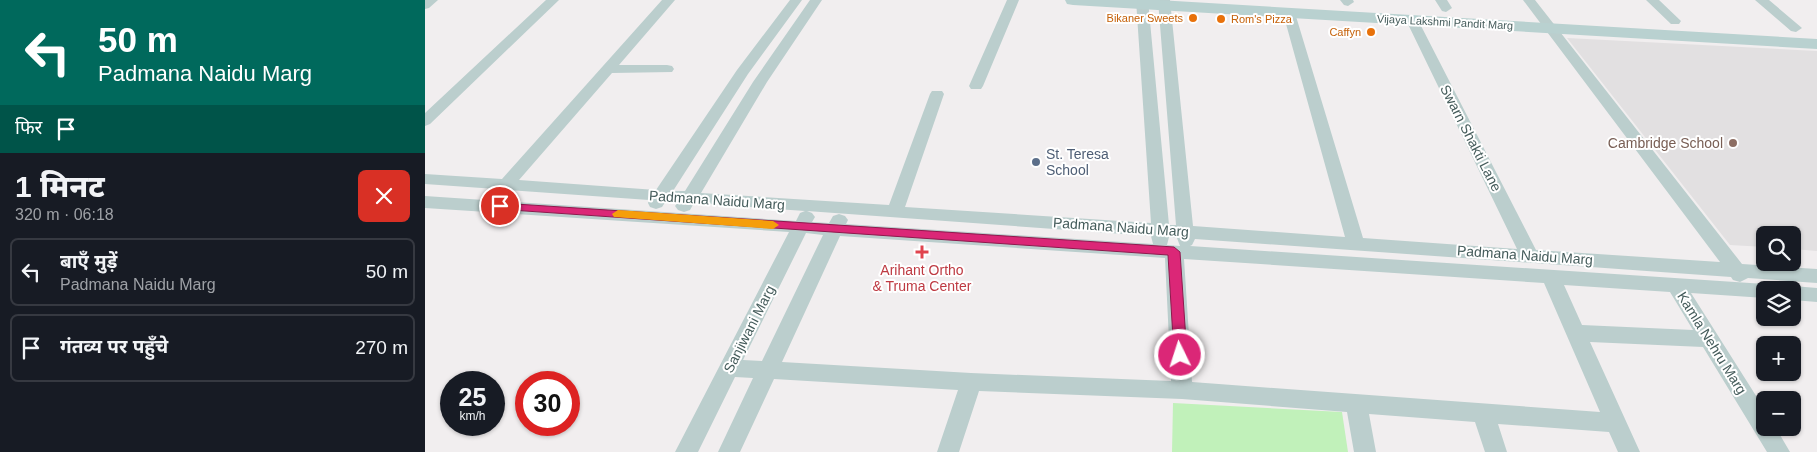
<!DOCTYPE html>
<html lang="hi">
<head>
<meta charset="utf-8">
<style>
	:root { --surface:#171b24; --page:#242831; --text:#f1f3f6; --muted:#9ea1a6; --line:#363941 }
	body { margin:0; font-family:Arial,"Noto Sans Devanagari",sans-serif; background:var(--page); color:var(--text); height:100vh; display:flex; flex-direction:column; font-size:19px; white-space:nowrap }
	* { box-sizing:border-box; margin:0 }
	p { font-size:16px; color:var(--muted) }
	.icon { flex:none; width:28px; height:28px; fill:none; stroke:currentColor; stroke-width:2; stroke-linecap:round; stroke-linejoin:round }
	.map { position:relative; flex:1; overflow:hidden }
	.details { display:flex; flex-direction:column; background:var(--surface); width:425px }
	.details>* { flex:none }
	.guide { background:#00695c; color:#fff; overflow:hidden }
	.tools { position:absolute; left:1331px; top:226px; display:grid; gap:10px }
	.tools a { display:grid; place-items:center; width:45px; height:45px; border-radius:8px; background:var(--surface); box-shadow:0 1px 4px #0004; font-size:25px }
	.speed { position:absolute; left:15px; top:371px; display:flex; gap:10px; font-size:25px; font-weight:700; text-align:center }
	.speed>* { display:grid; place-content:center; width:65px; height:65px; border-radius:50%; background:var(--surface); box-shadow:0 1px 4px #0004; line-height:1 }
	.speed small { font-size:12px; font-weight:400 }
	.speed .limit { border:8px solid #d22; background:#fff; color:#111 }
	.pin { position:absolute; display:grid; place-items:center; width:42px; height:42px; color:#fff; margin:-21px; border:2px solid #fff; border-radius:50%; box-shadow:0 1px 5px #0007 }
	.me { position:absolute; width:55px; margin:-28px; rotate:356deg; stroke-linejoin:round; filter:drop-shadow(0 0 4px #0008) }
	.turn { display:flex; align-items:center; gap:18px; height:105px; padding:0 15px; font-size:22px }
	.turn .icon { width:65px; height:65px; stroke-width:2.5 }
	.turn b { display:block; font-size:35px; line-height:42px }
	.then { display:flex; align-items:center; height:48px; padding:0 15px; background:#0003; gap:10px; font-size:19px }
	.round { display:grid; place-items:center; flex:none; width:52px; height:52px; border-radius:8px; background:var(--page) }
	.headline { display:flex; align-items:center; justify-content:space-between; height:85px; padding:0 15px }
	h1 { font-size:30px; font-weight:800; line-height:38px }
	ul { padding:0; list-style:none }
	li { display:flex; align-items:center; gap:15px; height:68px; margin:0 10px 8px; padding:0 5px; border:2px solid var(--line); border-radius:8px }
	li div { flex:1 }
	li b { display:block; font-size:19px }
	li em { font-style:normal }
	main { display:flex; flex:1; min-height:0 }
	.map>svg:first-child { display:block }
	.education { fill:#e2e0e1 }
	.green { fill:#c1f1ba }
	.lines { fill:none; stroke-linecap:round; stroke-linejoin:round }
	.street { fill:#bbcecd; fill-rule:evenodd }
	.secondary { fill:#b9d1d0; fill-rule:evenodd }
	.route { fill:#db2777; stroke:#8e194d }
	.slow { fill:#f59e0b }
	.food-dot { fill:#e8710a; stroke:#fff; stroke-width:2 }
	.education-dot { fill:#8d6e63; stroke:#fff; stroke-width:2 }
	.service-dot { fill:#5c6f8a; stroke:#fff; stroke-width:2 }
	.health-dot { fill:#e0444e; stroke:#fff; stroke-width:2 }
	.labels { text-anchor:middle; stroke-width:4; stroke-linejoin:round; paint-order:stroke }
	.far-food-label { font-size:11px; fill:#c56008; stroke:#fff; text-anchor:end }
	.far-street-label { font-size:11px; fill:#455c5b; stroke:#fff }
	.street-label { font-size:14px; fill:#455c5b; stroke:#fff }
	.education-label { font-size:14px; fill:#785e54; stroke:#fff; text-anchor:end }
	.service-label { font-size:14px; fill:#4e5e75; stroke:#fff; text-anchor:start }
	.health-label { font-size:14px; fill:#be3a42; stroke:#fff }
</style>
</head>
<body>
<main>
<section class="details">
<div class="guide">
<div class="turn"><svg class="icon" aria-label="left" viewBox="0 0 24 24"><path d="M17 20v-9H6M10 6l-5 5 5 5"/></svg><div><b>50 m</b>Padmana Naidu Marg</div></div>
<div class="then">फिर<svg class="icon" aria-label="arrive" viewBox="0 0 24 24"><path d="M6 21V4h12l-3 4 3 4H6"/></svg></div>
</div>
<div class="headline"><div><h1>1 मिनट</h1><p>320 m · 06:18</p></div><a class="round" style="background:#d93025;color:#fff"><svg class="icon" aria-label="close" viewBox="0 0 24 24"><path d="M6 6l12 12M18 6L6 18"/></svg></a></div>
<ul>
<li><svg class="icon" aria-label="left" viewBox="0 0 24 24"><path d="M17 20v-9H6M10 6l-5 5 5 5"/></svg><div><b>बाएँ मुड़ें</b><p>Padmana Naidu Marg</p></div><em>50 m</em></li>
<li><svg class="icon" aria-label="arrive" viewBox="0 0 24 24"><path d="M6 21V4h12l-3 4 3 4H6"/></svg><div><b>गंतव्य पर पहुँचे</b></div><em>270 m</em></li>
</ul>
</section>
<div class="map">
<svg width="1392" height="452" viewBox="0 0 1392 452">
	<rect width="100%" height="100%" fill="#f1eeef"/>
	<path class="education" d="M 1142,38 L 1392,51 L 1392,251 L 1368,249 L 1368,235 L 1340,235 L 1340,247 L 1305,245 Z"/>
	<path class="green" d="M 748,403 L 917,412 L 923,452 L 747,452 Z"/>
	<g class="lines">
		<path class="street" d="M 0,0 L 13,0 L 4,8 L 0,9 Z
			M 121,0 L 134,0 L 5,124 L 0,126 L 0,113 Z
			M 237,0 L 250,0 L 194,65 L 242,65 L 247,66 L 249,69 L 247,72 L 187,73 L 94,180 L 231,190 L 312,70 L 365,0 L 377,0 L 323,74 L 248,191 L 260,191 L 328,82 L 385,0 L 397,0 L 342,82 L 276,193 L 464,205 L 505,94 L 507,91 L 517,91 L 519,94 L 480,207 L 726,223 L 711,0 L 723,0 L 744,225 L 751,225 L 733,0 L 745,0 L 768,226 L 920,237 L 858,13 L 864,9 L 870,13 L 938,238 L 1092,249 L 981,20 L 987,16 L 993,20 L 1111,250 L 1295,262 L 1098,0 L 1110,0 L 1317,264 L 1392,269 L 1392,283 L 1323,278 L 1315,282 L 1308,280 L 1306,277 L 770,239 L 767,245 L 765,246 L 1340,284 L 1347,286 L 1349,290 L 1340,290 L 1340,298 L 1266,293 L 1340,410 L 1340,428 L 1351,428 L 1365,452 L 1342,452 L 1278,347 L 1165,342 L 1215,452 L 1193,452 L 1184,432 L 1073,424 L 1082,452 L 1060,452 L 1050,422 L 944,414 L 951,452 L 929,452 L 922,412 L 757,399 L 554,391 L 534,452 L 512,452 L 533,390 L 349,379 L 315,452 L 293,452 L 328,378 L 310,377 L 273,452 L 250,452 L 364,232 L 0,208 L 0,196 L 371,221 L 375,213 L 380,211 L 269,203 L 265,210 L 259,212 L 253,210 L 250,206 L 253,202 L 241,201 L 237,207 L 231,209 L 225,207 L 223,203 L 224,200 L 0,184 L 0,174 L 77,179 ZM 382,211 L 726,236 L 728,244 L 421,224 L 423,220 L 420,216 L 414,214 L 408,216 L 404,223 L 387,222 L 390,217 L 387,213 ZM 381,233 L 398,235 L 337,361 L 318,360 ZM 415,236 L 740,258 L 746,381 L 546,373 L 357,362 ZM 744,237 L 752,238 L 755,246 L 742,245 ZM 759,259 L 1119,283 L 1175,412 L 767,382 ZM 1139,285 L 1245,292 L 1268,330 L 1157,325 Z
			M 582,0 L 594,0 L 558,86 L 556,89 L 546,89 L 544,86 Z
			M 915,0 L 928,0 L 929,2 L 923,6 L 919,5 Z
			M 1010,0 L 1022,0 L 1027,8 L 1021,12 L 1017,11 Z
			M 1221,0 L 1234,0 L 1256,21 L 1254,24 L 1246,24 Z
			M 1330,0 L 1344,0 L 1377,28 L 1371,32 L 1366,31 Z
			M 1368,286 L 1392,288 L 1392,302 L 1368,300 L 1368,290 L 1360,290 Z"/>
		<path class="secondary" d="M 640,0 L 733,0 L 1392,39 L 1392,49 L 648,5 L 642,4 Z"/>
	</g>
	<path class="route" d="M 75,203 L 749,247 L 755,252 L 762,355 L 760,358 L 755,360 L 751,358 L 749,355 L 743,255 L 71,209 L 70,206 Z"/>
	<path class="slow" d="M 193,210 L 348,221 L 354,225 L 348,229 L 189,217 L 187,214 Z"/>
	<g class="food-dot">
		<circle cx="768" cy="18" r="5"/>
		<circle cx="796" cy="19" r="5"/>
		<circle cx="946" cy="32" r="5"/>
	</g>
	<circle class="education-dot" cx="1308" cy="143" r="5"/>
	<circle class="service-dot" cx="611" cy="162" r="5"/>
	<path class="health-dot" d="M494.5 244.5h5v5h5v5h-5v5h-5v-5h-5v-5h5z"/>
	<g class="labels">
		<g class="far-food-label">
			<text x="758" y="22">Bikaner Sweets</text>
			<text x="806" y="23" text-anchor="start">Rom's Pizza</text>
			<text x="936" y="36">Caffyn</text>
		</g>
		<g class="far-street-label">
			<text transform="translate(1020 22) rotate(3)" y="4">Vijaya Lakshmi Pandit Marg</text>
		</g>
		<g class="street-label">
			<text transform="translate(1046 138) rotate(63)" y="5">Swarn Shakti Lane</text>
			<text transform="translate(292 200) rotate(4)" y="5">Padmana Naidu Marg</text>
			<text transform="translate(696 227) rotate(4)" y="5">Padmana Naidu Marg</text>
			<text transform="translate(1100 255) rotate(4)" y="5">Padmana Naidu Marg</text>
			<text transform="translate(324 329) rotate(-63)" y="5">Sanjiwani Marg</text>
			<text transform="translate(1287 343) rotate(58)" y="5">Kamla Nehru Marg</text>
		</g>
		<g class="education-label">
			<text x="1298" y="148">Cambridge School</text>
		</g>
		<g class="service-label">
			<text x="621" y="159">St. Teresa<tspan x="621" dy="16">School</tspan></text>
		</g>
		<g class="health-label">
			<text x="497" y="275">Arihant Ortho<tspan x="497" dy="16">&amp; Truma Center</tspan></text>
		</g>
	</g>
</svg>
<div class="tools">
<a><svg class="icon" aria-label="search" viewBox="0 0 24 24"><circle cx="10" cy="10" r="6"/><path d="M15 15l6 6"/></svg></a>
<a><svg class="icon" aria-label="layers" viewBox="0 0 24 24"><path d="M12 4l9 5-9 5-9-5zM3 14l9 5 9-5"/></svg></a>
<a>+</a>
<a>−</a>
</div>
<div class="speed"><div>25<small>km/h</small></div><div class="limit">30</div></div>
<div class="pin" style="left:75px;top:206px;background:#d93025"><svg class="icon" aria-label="arrive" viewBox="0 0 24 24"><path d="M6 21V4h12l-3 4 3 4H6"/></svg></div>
<svg class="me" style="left:755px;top:355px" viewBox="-20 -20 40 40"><circle r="17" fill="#db2777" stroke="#fff" stroke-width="3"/><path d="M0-11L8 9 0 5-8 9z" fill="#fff"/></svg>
</div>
</main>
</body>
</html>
